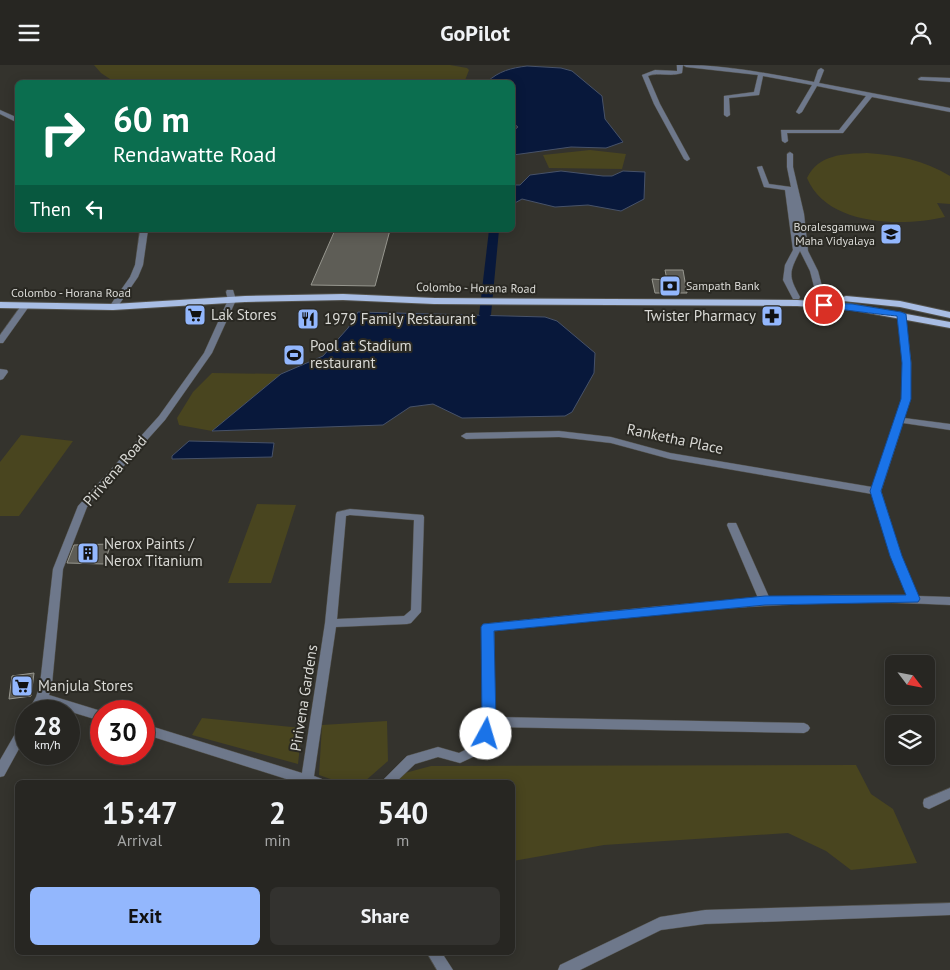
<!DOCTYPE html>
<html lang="en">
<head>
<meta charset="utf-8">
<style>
	:root { --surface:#272622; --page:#33322f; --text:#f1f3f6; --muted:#a4a5a5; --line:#434340; --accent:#93b7fd }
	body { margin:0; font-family:"PT Sans",sans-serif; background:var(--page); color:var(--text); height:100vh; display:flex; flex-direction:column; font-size:19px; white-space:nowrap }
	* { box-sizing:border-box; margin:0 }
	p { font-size:16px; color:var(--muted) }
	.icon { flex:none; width:28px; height:28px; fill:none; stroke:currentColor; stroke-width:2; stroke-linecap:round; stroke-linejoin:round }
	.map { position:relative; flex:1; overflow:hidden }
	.sheet { position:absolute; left:15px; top:715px; width:500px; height:175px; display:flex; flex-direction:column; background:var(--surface); border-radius:8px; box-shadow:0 2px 12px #0003,0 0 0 1px var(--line) }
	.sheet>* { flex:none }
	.top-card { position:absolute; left:15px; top:15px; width:500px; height:152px; border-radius:8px; box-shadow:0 2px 12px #0003,0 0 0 1px var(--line); background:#0b6e4f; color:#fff; overflow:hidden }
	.needle { width:32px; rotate:122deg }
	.fabs { position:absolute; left:885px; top:590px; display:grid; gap:10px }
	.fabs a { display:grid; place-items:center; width:50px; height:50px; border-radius:8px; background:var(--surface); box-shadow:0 2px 12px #0003,0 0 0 1px var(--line); font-size:25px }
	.speed { position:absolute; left:15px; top:635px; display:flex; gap:10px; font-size:25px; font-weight:700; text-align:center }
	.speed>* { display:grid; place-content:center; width:65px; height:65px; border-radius:50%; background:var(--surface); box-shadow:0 2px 12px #0003,0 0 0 1px var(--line); line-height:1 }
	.speed small { font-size:12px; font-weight:400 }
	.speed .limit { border:8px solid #d22; background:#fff; color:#111 }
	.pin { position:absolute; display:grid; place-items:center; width:42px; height:42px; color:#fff; margin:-21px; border:2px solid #fff; border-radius:50%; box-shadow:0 1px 5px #0007 }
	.me { position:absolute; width:55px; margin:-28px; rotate:6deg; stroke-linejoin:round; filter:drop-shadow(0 0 4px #0008) }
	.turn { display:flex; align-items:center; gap:18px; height:105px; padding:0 15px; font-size:22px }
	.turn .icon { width:65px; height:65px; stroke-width:2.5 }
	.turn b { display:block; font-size:35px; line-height:42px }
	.then { display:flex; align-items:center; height:48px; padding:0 15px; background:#0003; gap:10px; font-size:19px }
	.eta { display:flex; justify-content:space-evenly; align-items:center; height:85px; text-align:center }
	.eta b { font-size:30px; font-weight:700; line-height:35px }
	.action { display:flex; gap:10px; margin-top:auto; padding:10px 15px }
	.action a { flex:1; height:58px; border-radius:8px; background:var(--accent); color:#111; font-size:20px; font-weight:700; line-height:58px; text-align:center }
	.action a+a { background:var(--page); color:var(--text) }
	header { display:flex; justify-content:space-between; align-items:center; height:65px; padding:0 15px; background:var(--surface); font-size:22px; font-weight:700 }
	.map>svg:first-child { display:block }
	.green { fill:#49451f }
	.water { fill:#08183b; stroke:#475269 }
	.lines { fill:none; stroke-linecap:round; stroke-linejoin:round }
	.canal { fill:#08183b; fill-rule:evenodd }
	.building { fill:#5e5d56; stroke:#97978f }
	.minor-casing { stroke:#52514b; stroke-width:1 }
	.primary-casing { stroke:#52514b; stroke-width:2 }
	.minor { fill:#6e788b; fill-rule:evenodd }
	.primary { fill:#a8bde4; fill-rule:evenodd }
	.route { fill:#1a73e8; stroke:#114b97 }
	.labels { text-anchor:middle; stroke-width:4; stroke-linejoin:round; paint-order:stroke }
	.far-poi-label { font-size:12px; fill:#d9d9d5; stroke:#2a2923; text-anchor:end }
	.far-street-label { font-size:12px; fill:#d9d9d5; stroke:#2a2923 }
	.poi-label { font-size:15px; fill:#d9d9d5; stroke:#2a2923; text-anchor:start }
	.street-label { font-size:15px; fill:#d9d9d5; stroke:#2a2923 }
</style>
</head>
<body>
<header><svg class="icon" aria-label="menu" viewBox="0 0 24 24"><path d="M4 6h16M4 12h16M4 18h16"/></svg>GoPilot<svg class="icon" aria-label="person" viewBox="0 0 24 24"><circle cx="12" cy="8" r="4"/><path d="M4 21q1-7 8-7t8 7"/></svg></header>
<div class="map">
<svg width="950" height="905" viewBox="0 0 950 905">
	<rect width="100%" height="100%" fill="#34332d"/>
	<path class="green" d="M 94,0 L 450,0 L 467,3 L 469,5 L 464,18 L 116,18 L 101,8 Z
		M 590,85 L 626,89 L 622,104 L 549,103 L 543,90 Z
		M 867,88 C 897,90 924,95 950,111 L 950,139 L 937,138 L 945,152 C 901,162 827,161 807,113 C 819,89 843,89 867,88 Z
		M 212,308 L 281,309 L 212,366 L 179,360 L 177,353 L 193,327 Z
		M 21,370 L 73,376 L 19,451 L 0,451 L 0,397 Z
		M 257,439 L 296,440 L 271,518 L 228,518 Z
		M 202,653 L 302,663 L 298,699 L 192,670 Z
		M 387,656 L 388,696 L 364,717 L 339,717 L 319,710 L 322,660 Z
		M 856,700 L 871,729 L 893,744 L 917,798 L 851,805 L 826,786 L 788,768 L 604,780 L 513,796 L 512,718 L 393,718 L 405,708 L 431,701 Z"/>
	<path class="water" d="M 527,1 L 561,3 L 572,6 L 602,31 L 605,54 L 623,77 L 606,83 L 571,82 L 513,90 L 513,66 L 518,62 L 513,58 L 512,18 L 487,17 C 499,6 511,3 527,1 Z
		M 561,106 L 603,111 L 612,111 L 623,106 L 645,107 L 644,134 L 621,146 L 588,140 L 555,142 L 522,134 L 513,139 L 513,120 L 520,120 L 530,110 Z
		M 358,247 L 545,252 L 557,256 L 595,288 L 594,308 L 572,347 L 565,351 L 462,353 L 433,339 L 410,342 L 383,360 L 212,366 L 281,309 L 323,291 L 348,263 Z
		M 189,376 L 274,378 L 272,392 L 172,394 L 172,391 Z"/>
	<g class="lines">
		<path class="canal" d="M 489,165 L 499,165 L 491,250 L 485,254 L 479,250 Z"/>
	</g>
	<path class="building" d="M 335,165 L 390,165 L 375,221 L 311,220 Z
		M 665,205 L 683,205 L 687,228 L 655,228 L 652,214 L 667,215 Z
		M 111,479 L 104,499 L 67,498 L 74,480 Z
		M 34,608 L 31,631 L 9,634 L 12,611 Z"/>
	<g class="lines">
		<g class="minor-casing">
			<path id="minor" d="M 677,0 L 683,0 L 682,8 C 671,12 659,7 648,11 L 660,39 L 690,94 L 687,96 L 684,94 L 654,39 L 642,10 L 655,5 L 677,6 Z
				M 683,0 C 727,0 771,9 814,17 L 818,5 L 821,3 L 824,5 L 819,18 L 950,43 L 950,47 L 872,32 L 843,68 L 787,68 L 788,76 L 785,78 L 782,76 L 781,65 L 839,65 L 866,31 L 817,21 L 802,47 L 799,49 L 796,47 L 812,20 L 763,11 L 759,30 L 729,33 L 730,50 L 727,52 L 724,50 L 724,31 L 754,27 L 758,10 L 686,2 Z
				M 921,12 L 950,13 L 950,17 L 919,15 L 918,14 Z
				M 0,45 L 18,53 L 18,58 L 0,49 Z
				M 790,87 L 793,89 L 793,102 L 804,149 L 808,186 L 818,206 L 825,233 L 821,235 L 817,233 L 810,206 L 800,186 C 789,208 788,210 800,232 L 799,234 L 793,234 L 783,215 L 785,200 L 793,185 L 785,125 L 764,122 L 757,102 L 762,101 L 769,119 L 791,122 L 787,102 L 787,89 Z
				M 140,165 L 148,165 L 143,200 L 138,212 L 116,244 L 110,244 L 109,242 L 130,212 L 135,200 Z
				M 227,225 L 233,225 L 236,235 L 212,288 L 165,355 L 87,442 L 63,504 L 52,619 L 49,630 L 101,646 L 101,656 L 45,639 L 40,646 L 28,646 L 36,632 L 40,619 L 53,504 L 78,441 L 159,351 L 204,288 L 228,235 L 226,227 Z
				M 23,238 L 29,238 L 30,240 L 3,278 L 0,278 L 0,270 Z
				M 898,247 L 901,247 L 905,249 L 911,298 L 910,334 L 904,353 L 950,359 L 950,365 L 903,358 L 881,426 L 901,491 L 918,531 L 950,532 L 950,540 C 911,538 872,537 833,538 C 719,541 606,554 494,566 L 495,652 L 804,658 L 808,660 L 810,663 L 808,666 L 804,668 L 494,662 L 488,685 L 460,698 L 438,692 L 415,699 L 395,718 L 380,718 L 407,691 L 438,682 L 459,688 L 479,678 L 483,657 L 482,562 L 484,559 L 661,541 L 758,533 L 727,460 L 728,458 L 736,458 L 737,460 L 769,532 L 834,530 L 907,530 L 891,491 L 872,429 L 670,394 L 611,378 L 559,372 L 466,374 L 461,371 L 466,368 L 559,366 L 611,372 L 670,388 L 872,422 L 902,334 L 903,298 L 897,249 Z
				M 0,304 L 7,305 L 8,307 L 3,314 L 0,315 Z
				M 350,444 L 423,450 L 424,452 L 421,547 L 411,558 L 407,559 L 336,562 L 314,711 L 322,714 L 324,718 L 299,718 L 144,669 L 144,659 L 302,708 L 325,558 L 336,449 L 337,447 ZM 350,450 L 414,455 L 411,545 L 404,551 L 337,554 L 346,451 Z
				M 26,655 L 26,671 L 4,711 L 0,712 L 0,695 L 22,657 Z
				M 950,723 L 950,734 L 929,744 L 924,742 L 923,738 L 924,734 Z
				M 950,838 L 950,850 L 705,859 L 661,865 L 580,905 L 558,905 L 560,900 L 660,852 L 705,845 Z
				M 427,888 L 442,888 L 453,905 L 437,905 Z"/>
		</g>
		<g class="primary-casing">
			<path id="primary" d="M 343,229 L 434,233 L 797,235 L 852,239 L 950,257 L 950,263 L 852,245 L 797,241 L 434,239 L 343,235 L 245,237 L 113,245 L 0,243 L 0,237 L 113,239 L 245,231 Z
				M 846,231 L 900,236 L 950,247 L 950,253 L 900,242 L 843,236 L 843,232 Z"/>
		</g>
		<use href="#minor" class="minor"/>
		<use href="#primary" class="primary"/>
	</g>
	<path class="route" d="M 821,238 L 852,239 L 901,247 L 906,249 L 911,298 L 911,334 L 881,426 L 902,491 L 920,534 L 918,537 L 765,540 L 494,566 L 496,657 L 491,673 L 486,675 L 482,673 L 479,669 L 482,657 L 481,562 L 483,559 L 765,531 L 906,530 L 890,491 L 870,426 L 901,334 L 902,298 L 897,251 C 886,250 823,243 819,240 Z"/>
	<defs>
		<g id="school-square" transform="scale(1.125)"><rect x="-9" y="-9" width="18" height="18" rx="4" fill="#93b7fd" stroke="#2a2923"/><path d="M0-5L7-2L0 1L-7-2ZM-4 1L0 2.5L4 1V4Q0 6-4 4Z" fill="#111"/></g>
		<g id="bank-square" transform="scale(1.125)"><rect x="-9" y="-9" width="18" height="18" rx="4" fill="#93b7fd" stroke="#2a2923"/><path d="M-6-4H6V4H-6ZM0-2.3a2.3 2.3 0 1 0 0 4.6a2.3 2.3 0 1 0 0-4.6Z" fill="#111"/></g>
		<g id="supermarket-square" transform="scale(1.125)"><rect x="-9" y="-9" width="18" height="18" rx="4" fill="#93b7fd" stroke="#2a2923"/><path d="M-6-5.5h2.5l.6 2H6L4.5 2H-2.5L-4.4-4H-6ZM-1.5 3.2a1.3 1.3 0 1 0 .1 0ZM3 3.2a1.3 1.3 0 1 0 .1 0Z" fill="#111"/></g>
		<g id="pharmacy-square" transform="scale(1.125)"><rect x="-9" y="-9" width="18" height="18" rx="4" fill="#93b7fd" stroke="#2a2923"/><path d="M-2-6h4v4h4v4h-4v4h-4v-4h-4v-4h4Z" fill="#111"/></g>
		<g id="restaurant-square" transform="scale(1.125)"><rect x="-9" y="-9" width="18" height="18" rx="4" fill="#93b7fd" stroke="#2a2923"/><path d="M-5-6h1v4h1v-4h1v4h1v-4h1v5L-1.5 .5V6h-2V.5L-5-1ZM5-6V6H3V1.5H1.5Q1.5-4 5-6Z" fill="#111"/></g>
		<g id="stadium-square" transform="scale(1.125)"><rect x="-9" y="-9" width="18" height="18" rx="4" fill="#93b7fd" stroke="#2a2923"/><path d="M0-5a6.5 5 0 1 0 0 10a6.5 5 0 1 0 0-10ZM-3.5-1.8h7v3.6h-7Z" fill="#111"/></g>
		<g id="building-square" transform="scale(1.125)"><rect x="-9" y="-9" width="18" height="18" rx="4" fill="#93b7fd" stroke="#2a2923"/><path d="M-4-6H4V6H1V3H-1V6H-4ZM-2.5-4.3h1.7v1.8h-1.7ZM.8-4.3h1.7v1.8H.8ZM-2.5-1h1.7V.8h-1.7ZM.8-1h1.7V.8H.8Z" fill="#111"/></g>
	</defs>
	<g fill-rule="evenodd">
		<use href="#school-square" x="891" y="169"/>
		<use href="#bank-square" x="670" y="221"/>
		<use href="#supermarket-square" x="195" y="250"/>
		<use href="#pharmacy-square" x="772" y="251"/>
		<use href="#restaurant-square" x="308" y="254"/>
		<use href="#stadium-square" x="294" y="290"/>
		<use href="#building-square" x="88" y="488"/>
		<use href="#supermarket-square" x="22" y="621"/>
	</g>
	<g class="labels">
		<g class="far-poi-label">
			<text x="875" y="166">Boralesgamuwa<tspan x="875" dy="14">Maha Vidyalaya</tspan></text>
			<text x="686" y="225" text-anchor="start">Sampath Bank</text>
		</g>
		<g class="far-street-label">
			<text transform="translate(476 223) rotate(1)" y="4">Colombo - Horana Road</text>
			<text x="71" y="232">Colombo - Horana Road</text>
		</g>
		<g class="poi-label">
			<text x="211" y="255">Lak Stores</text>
			<text x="756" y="256" text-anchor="end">Twister Pharmacy</text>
			<text x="324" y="259">1979 Family Restaurant</text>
			<text x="310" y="286">Pool at Stadium<tspan x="310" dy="17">restaurant</tspan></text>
			<text x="104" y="484">Nerox Paints /<tspan x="104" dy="17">Nerox Titanium</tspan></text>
			<text x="38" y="626">Manjula Stores</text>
		</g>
		<g class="street-label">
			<text transform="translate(675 374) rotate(12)" y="5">Ranketha Place</text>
			<text transform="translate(115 406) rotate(-49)" y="5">Pirivena Road</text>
			<text transform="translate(304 633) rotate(-81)" y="5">Pirivena Gardens</text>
		</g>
	</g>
</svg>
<div class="fabs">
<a><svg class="needle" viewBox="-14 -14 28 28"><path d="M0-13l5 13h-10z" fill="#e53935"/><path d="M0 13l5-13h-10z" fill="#a4a5a5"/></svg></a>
<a><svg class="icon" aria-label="layers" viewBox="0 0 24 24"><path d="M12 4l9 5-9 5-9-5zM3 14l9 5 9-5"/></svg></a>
</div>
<div class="speed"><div>28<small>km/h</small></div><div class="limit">30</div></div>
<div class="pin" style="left:824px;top:240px;background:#d93025"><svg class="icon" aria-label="arrive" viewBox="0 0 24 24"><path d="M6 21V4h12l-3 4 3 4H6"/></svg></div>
<svg class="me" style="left:486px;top:669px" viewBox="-20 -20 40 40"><circle r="19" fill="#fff"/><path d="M0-13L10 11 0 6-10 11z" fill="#1a73e8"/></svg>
<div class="top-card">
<div class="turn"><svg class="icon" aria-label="right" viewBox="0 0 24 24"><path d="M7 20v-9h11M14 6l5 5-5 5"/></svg><div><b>60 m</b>Rendawatte Road</div></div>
<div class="then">Then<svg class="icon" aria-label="left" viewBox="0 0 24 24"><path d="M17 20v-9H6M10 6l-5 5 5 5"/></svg></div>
</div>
<section class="sheet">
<div class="eta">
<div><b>15:47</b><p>Arrival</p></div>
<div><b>2</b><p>min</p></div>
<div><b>540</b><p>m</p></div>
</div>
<div class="action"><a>Exit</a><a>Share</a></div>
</section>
</div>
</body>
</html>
